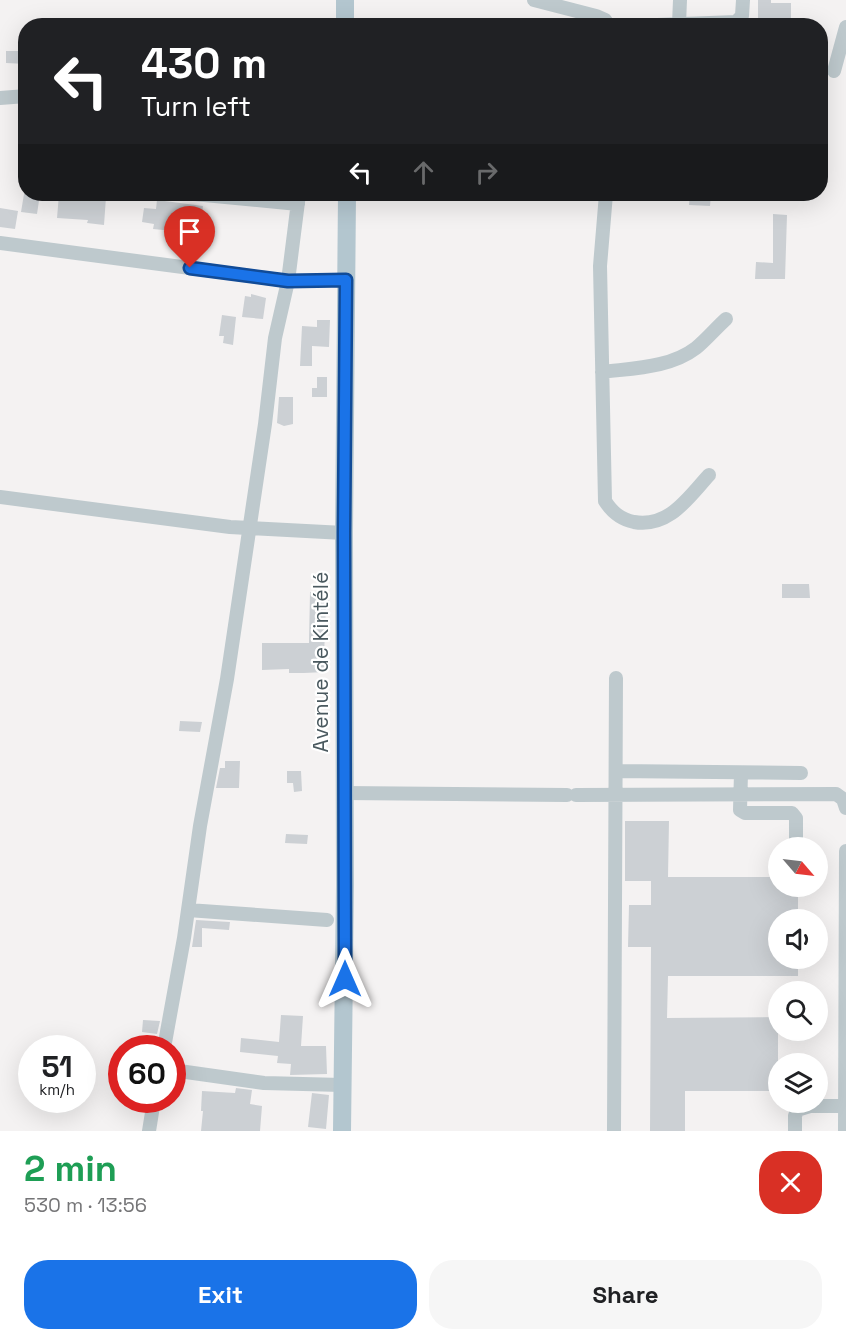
<!DOCTYPE html>
<html lang="en">
<head>
<meta charset="utf-8">
<style>
	:root { --surface:#fff; --page:#f6f6f6; --text:#202124; --muted:#757577; --accent:#1a73e8 }
	body { margin:0; font-family:"Space Grotesk",sans-serif; background:var(--page); color:var(--text); height:100vh; display:flex; flex-direction:column; font-size:22px; white-space:nowrap }
	* { box-sizing:border-box; margin:0 }
	p { font-size:20px; color:var(--muted) }
	.icon { flex:none; width:33px; height:33px; fill:none; stroke:currentColor; stroke-width:2; stroke-linecap:round; stroke-linejoin:round }
	.map { position:relative; height:1131px; overflow:hidden }
	.side { display:flex; flex-direction:column; background:var(--surface); flex:1 }
	.side>* { flex:none }
	.banner { position:absolute; left:18px; top:18px; width:810px; height:183px; border-radius:24px; box-shadow:0 6px 24px #0002; background:#202124; color:#fff; overflow:hidden }
	.needle { width:39px; rotate:118deg }
	.fabs { position:absolute; left:768px; top:837px; display:grid; gap:12px }
	.fabs a { display:grid; place-items:center; width:60px; height:60px; border-radius:50%; background:var(--surface); box-shadow:0 6px 24px #0002; font-size:30px }
	.speed { position:absolute; left:18px; top:1035px; display:flex; gap:12px; font-size:30px; font-weight:700; text-align:center }
	.speed>* { display:grid; place-content:center; width:78px; height:78px; border-radius:50%; background:var(--surface); box-shadow:0 6px 24px #0002; line-height:1 }
	.speed small { font-size:15px; font-weight:400 }
	.speed .limit { border:9px solid #d22; background:#fff; color:#111 }
	.pin { position:absolute; display:grid; place-items:center; width:51px; height:51px; color:#fff; margin:-62px -26px; border-radius:50% 50% 50% 0; rotate:-45deg; box-shadow:0 0 6px #0007 }
	.pin .icon { rotate:45deg }
	.me { position:absolute; width:66px; margin:-33px; rotate:0deg; stroke-linejoin:round; filter:drop-shadow(0 0 4px #0008) }
	.turn { display:flex; align-items:center; gap:21px; height:126px; padding:0 24px; font-size:27px }
	.turn .icon { width:78px; height:78px; stroke-width:2.5 }
	.turn b { display:block; font-size:42px; line-height:51px }
	.lanes { display:flex; align-items:center; height:57px; padding:0 24px; background:#0003; justify-content:center; gap:30px; direction:ltr }
	.lanes .off { opacity:.35 }
	.round { display:grid; place-items:center; flex:none; width:63px; height:63px; border-radius:24px; background:var(--page) }
	.headline { display:flex; align-items:center; justify-content:space-between; height:102px; padding:0 24px }
	h1 { font-size:36px; font-weight:700; line-height:45px; color:#1e9e55 }
	.action { display:flex; gap:12px; margin-top:auto; padding:12px 24px }
	.action a { flex:1; height:69px; border-radius:24px; background:var(--accent); color:#fff; font-size:24px; font-weight:700; line-height:69px; text-align:center }
	.action a+a { background:var(--page); color:var(--text) }
	.map>svg:first-child { display:block }
	.building { fill:#ccd0d4 }
	.lines { fill:none; stroke-linecap:round; stroke-linejoin:round }
	.minor { stroke:#bec9cd; stroke-width:14 }
	.major { stroke:#b3c6cf; stroke-width:18 }
	.route-casing { stroke:#114b97; stroke-width:15 }
	.route { stroke:#1a73e8; stroke-width:10 }
	.labels { text-anchor:middle; stroke-width:4.5; stroke-linejoin:round; paint-order:stroke }
	.street-label { font-size:21px; fill:#4a595f; stroke:#fff }
</style>
</head>
<body>
<div class="map">
<svg width="846" height="1131" viewBox="0 0 846 1131">
	<rect width="100%" height="100%" fill="#f4f2f2"/>
	<path class="building" d="M 758,0 L 771,0 L 771,3 L 791,3 L 791,26 L 758,26 Z
		M 6,51 L 26,51 L 26,64 L 6,63 Z
		M 24,194 L 40,194 L 37,214 L 21,212 Z
		M 59,194 L 78,194 L 106,197 L 104,225 L 87,223 L 88,220 L 57,218 Z
		M 690,194 L 711,194 L 710,206 L 689,205 Z
		M 157,200 L 203,206 L 199,236 L 183,233 L 183,232 L 153,229 L 154,224 L 142,222 L 144,208 L 156,209 Z
		M 0,208 L 18,211 L 15,229 L 0,227 Z
		M 773,214 L 787,215 L 785,279 L 755,279 L 756,262 L 773,263 Z
		M 251,294 L 266,298 L 263,319 L 242,317 L 245,296 L 251,297 Z
		M 222,315 L 236,317 L 233,345 L 223,343 L 224,336 L 219,336 Z
		M 317,320 L 330,320 L 329,347 L 312,346 L 312,366 L 300,366 L 302,326 L 317,327 Z
		M 317,377 L 327,377 L 327,397 L 312,397 L 312,388 L 317,388 Z
		M 279,397 L 293,397 L 293,424 L 284,426 L 277,423 Z
		M 782,584 L 809,584 L 810,598 L 782,598 Z
		M 329,591 L 329,606 L 326,606 L 324,656 L 325,656 L 325,672 L 304,673 L 289,673 L 289,669 L 262,670 L 262,643 L 309,643 L 310,592 Z
		M 180,721 L 202,722 L 200,732 L 179,731 Z
		M 225,761 L 240,761 L 239,788 L 216,788 L 220,768 L 225,768 Z
		M 287,771 L 301,771 L 302,791 L 294,792 L 293,783 L 287,783 Z
		M 625,821 L 669,821 L 668,877 L 778,877 L 778,886 L 798,886 L 798,920 L 778,920 L 778,958 L 798,958 L 798,976 L 668,976 L 667,1018 L 778,1017 L 778,1091 L 685,1091 L 685,1131 L 650,1131 L 651,947 L 628,947 L 629,905 L 651,905 L 651,881 L 625,881 Z
		M 286,834 L 308,835 L 307,844 L 285,843 Z
		M 196,920 L 230,922 L 229,930 L 202,928 L 202,947 L 192,947 Z
		M 281,1015 L 303,1016 L 301,1046 L 326,1046 L 327,1074 L 290,1075 L 291,1064 L 277,1063 L 278,1056 L 240,1052 L 241,1038 L 279,1042 Z
		M 143,1020 L 160,1021 L 157,1034 L 142,1032 Z
		M 236,1088 L 252,1090 L 250,1104 L 262,1106 L 260,1131 L 201,1131 L 203,1111 L 201,1111 L 202,1091 L 235,1093 Z
		M 312,1093 L 329,1095 L 326,1129 L 308,1127 Z"/>
	<g class="lines">
		<path class="minor" d="M 534,0 L 596,16 L 605,20 L 609,26
			M 679,24 L 680,0
			M 631,26 L 736,22 L 742,16 L 743,0
			M 834,71 L 846,27
			M 0,98 L 26,96
			M 194,194 L 298,204
			M 606,194 L 600,266 L 605,501 C 612,512 620,519 634,522 C 669,528 688,498 709,475
			M 0,243 L 288,281 L 299,194
			M 602,372 C 633,368 670,368 696,348 C 706,340 716,328 726,319
			M 0,497 L 230,527 L 344,533
			M 616,771 L 801,773
			M 741,773 L 740,810 L 745,813 L 792,813 L 796,818 L 796,848
			M 344,793 L 567,795
			M 576,795 L 836,794 L 843,799 L 846,808
			M 188,910 L 327,920
			M 164,1048 L 184,938 L 200,826 L 227,679 L 265,424 L 275,338 L 288,281 L 346,280
			M 172,1070 L 264,1083 L 342,1085
			M 149,1131 L 154,1100
			M 614,1131 L 616,678
			M 795,1131 L 795,1116 L 797,1110 L 810,1106 L 845,1106
			M 845,1131 L 846,851"/>
		<path class="major" d="M 345,26 L 345,0
			M 342,1131 L 345,885 L 344,533 L 347,194"/>
	</g>
	<g class="lines">
		<g class="route-casing">
			<path id="route" d="M 190,268 L 288,281 L 346,280 L 344,533 L 345,979"/>
		</g>
		<use href="#route" class="route"/>
	</g>
	<g class="labels">
		<g class="street-label">
			<text transform="translate(321 662) rotate(-90)" y="7">Avenue de Kintélé</text>
		</g>
	</g>
</svg>
<div class="fabs">
<a><svg class="needle" viewBox="-14 -14 28 28"><path d="M0-13l5 13h-10z" fill="#e53935"/><path d="M0 13l5-13h-10z" fill="#757577"/></svg></a>
<a><svg class="icon" aria-label="sound" viewBox="0 0 24 24"><path d="M4 9h4l5-4v14l-5-4H4zM17 9q2 3 0 6"/></svg></a>
<a><svg class="icon" aria-label="search" viewBox="0 0 24 24"><circle cx="10" cy="10" r="6"/><path d="M15 15l6 6"/></svg></a>
<a><svg class="icon" aria-label="layers" viewBox="0 0 24 24"><path d="M12 4l9 5-9 5-9-5zM3 14l9 5 9-5"/></svg></a>
</div>
<div class="speed"><div>51<small>km/h</small></div><div class="limit">60</div></div>
<div class="pin" style="left:190px;top:268px;background:#d93025"><svg class="icon" aria-label="arrive" viewBox="0 0 24 24"><path d="M6 21V4h12l-3 4 3 4H6"/></svg></div>
<svg class="me" style="left:345px;top:979px" viewBox="-20 -20 40 40"><path d="M0-17L14 15 0 8-14 15z" fill="#1a73e8" stroke="#fff" stroke-width="4"/></svg>
<div class="banner">
<div class="turn"><svg class="icon" aria-label="left" viewBox="0 0 24 24"><path d="M17 20v-9H6M10 6l-5 5 5 5"/></svg><div><b>430 m</b>Turn left</div></div>
<div class="lanes"><svg class="icon" aria-label="left" viewBox="0 0 24 24"><path d="M17 20v-9H6M10 6l-5 5 5 5"/></svg><svg class="icon off" aria-label="ahead" viewBox="0 0 24 24"><path d="M12 20V5M6 11l6-6 6 6"/></svg><svg class="icon off" aria-label="right" viewBox="0 0 24 24"><path d="M7 20v-9h11M14 6l5 5-5 5"/></svg></div>
</div>
</div>
<section class="side">
<div class="headline"><div><h1>2 min</h1><p>530 m · 13:56</p></div><a class="round" style="background:#d93025;color:#fff"><svg class="icon" aria-label="close" viewBox="0 0 24 24"><path d="M6 6l12 12M18 6L6 18"/></svg></a></div>
<div class="action"><a>Exit</a><a>Share</a></div>
</section>
</body>
</html>
